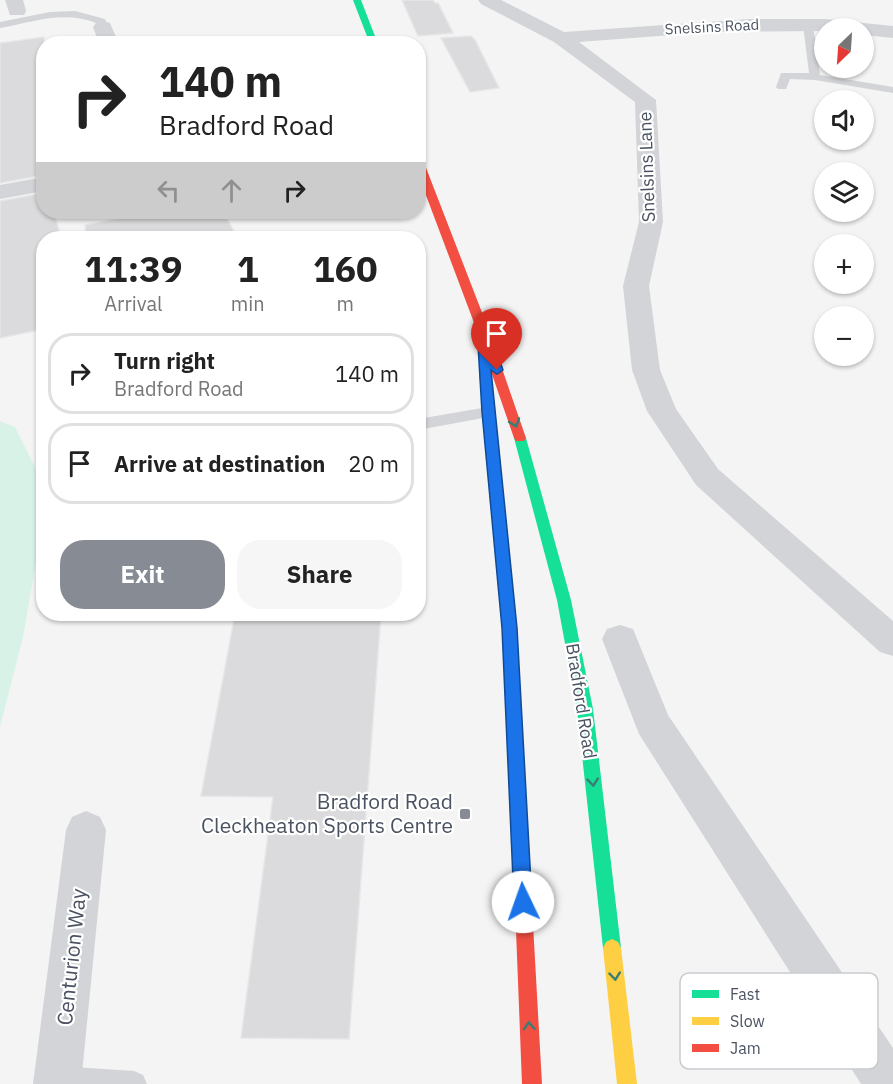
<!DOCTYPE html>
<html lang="en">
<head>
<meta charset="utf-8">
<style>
	:root { --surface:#fff; --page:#f6f6f6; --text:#222; --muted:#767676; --line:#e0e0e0; --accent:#868b94 }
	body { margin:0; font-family:"IBM Plex Sans",sans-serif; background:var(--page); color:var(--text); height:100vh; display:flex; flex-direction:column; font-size:22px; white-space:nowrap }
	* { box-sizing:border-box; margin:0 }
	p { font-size:20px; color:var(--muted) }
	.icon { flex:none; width:33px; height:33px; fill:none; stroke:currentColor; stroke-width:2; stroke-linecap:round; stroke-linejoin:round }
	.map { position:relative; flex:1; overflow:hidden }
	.side { position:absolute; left:36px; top:231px; width:390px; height:390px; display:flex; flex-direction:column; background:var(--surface); border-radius:24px; box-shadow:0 2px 4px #0004 }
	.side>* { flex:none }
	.guide { position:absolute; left:36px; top:36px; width:390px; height:183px; border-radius:24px; box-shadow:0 2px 4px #0004; background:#fff; color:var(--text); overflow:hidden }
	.needle { width:39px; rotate:205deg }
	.buttons { position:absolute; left:814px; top:18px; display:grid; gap:12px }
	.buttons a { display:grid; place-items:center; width:60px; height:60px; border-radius:50%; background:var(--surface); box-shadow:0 2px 4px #0004; font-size:30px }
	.pin { position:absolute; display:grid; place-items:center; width:51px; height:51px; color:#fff; margin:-62px -26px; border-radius:50% 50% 50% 0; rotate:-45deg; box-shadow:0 0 6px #0007 }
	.pin .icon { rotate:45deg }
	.me { position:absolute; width:66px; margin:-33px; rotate:357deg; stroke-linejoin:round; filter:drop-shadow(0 0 4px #0008) }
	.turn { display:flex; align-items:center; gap:21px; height:126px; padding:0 24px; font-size:27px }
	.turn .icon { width:78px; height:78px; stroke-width:2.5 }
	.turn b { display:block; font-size:42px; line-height:51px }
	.lanes { display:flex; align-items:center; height:57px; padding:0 24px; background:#0003; justify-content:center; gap:30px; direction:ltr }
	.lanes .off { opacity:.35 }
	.eta { display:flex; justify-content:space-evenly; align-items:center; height:102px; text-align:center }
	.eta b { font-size:36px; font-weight:700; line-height:42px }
	.cta { display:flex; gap:12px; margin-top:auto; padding:12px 24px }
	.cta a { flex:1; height:69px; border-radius:24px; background:var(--accent); color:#fff; font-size:24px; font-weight:700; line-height:69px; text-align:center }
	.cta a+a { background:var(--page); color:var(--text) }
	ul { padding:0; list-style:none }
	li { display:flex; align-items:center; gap:18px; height:81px; margin:0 12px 9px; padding:0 12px; border:3px solid var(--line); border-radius:24px }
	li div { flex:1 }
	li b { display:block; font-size:22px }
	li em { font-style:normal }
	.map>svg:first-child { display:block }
	.green { fill:#d9f2e7 }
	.building { fill:#dbdbdd; stroke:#e5e6e7; stroke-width:1.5 }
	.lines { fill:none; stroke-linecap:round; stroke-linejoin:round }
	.lane { fill:#d2d4d7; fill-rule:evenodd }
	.street { fill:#d2d4d7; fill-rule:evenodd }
	.fast { fill:#16e098; fill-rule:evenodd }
	.slow { fill:#ffcf43; fill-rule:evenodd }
	.jam { fill:#f24e42; fill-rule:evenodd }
	.oneway { stroke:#3a7d72 }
	.route { fill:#1a73e8; stroke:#114b97; stroke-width:1.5 }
	.poi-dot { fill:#868b94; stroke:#fff; stroke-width:2 }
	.labels { text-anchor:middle; stroke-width:4.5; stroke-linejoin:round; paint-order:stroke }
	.far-street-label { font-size:15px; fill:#4a5261; stroke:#fff }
	.street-label { font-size:18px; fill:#4a5261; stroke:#fff }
	.near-poi-label { font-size:21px; fill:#4a5261; stroke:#fff; text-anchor:end }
	.near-street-label { font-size:21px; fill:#4a5261; stroke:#fff }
	.key { fill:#fff; stroke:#c9cbd0; stroke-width:1.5 }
	.key-label { font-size:16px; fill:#4a5261 }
</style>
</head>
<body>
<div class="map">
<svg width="893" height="1084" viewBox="0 0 893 1084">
	<rect width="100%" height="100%" fill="#f4f4f4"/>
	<path class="green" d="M 0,421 L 15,427 L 43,483 L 43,522 L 23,637 L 0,727 Z"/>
	<path class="building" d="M 402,0 L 433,0 L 435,3 L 438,3 L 453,33 L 418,36 Z
		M 471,36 L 475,40 L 499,88 L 470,92 L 441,38 Z
		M 44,37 L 44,175 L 0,183 L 0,43 Z
		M 44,193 L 44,212 L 54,212 L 61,238 L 44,238 L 44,329 L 0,338 L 0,201 Z
		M 153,212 L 224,212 L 237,238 L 87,238 L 85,225 Z
		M 235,614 L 381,614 L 349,1039 L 241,1038 L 273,797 L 201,796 Z"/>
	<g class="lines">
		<path class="lane" d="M 75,11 L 105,19 L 108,27 L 103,30 L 99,29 L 96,23 C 64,10 33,22 0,28 L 0,22 L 50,12 Z
			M 808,22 L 813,25 L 820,75 L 893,87 L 893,93 L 815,80 L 790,79 L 786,89 L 778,89 L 776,87 L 781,73 L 809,73 L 803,25 Z
			M 488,407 L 494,408 L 496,412 L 494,416 L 418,430 L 418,419 Z
			M 58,1066 L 134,1071 L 143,1075 L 147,1084 L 47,1084 L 45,1079 L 49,1070 Z"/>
		<path class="street" d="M 5,0 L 23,0 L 26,11 L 24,15 L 10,15 Z
			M 478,0 L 501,0 L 564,32 L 749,19 L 825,19 L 893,26 L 893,38 L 864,35 L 864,28 L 825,28 L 825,31 L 712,32 L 579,42 L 656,100 L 663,222 L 649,286 L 660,370 L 676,409 L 718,469 L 893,621 L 893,656 L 880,652 L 696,485 L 647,411 L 632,370 L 623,286 L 639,222 L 635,102 L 554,42 L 481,4 Z
			M 103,21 L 110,23 L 119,44 L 99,44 L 93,27 L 96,23 Z
			M 44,177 L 44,191 L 0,199 L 0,185 Z
			M 620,625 L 633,629 L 668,715 L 893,1048 L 893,1084 L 861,1084 L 639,734 L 602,639 L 607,629 Z
			M 86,811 L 100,817 L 106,830 L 81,1084 L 33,1084 L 66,830 L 72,817 Z"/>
		<path class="fast" d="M 353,0 L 361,0 L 378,44 L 370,44 Z
			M 485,368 L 491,372 L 517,628 L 529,853 L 527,859 L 521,861 L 515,859 L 513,853 L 503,628 L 479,372 Z
			M 520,434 L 526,438 L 571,600 L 593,709 L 621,948 L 618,954 L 612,957 L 606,954 L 603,948 L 577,709 L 557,600 L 514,438 Z"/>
		<path class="slow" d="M 612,939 L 618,942 L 621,948 L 637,1084 L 617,1084 L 603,948 L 606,942 Z"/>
		<path class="jam" d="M 418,157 L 423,160 L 488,328 L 526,438 L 524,441 L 516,441 L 514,438 L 476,328 L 418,174 Z
			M 521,845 L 527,847 L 529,853 L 542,1084 L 522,1084 L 513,853 L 515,847 Z"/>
	</g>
	<defs><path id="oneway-chevron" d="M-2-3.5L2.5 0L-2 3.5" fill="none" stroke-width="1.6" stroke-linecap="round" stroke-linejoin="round" transform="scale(1.5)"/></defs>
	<g class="oneway">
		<use href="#oneway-chevron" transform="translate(515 423) rotate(71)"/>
		<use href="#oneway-chevron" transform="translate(593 782) rotate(84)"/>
		<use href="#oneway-chevron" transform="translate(615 976) rotate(84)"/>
		<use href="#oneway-chevron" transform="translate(529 1026) rotate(-93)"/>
	</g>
	<path class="route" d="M 482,325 L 488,328 L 503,370 L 497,374 L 491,370 L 517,628 L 532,902 L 529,908 L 523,910 L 517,908 L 514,902 L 502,628 L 482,412 L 477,328 Z"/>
	<rect class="poi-dot" x="459" y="808" width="12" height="12" rx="3"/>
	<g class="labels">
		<g class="far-street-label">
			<text transform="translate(712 27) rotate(-3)" y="5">Snelsins Road</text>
		</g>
		<g class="street-label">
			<text transform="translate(647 167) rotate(-92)" y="6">Snelsins Lane</text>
			<text transform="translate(581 701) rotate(81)" y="6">Bradford Road</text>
		</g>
		<g class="near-poi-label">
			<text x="453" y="809">Bradford Road<tspan x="453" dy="24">Cleckheaton Sports Centre</tspan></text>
		</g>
		<g class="near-street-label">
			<text transform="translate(72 957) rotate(-84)" y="7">Centurion Way</text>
		</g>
	</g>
	<rect x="680" y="973" width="198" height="96" rx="9" class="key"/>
	<rect x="692" y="990" width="27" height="8" fill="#16e098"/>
	<rect x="692" y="1017" width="27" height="8" fill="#ffcf43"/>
	<rect x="692" y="1044" width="27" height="8" fill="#f24e42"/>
	<g class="key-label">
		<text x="730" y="1000">Fast</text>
		<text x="730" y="1027">Slow</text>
		<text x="730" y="1054">Jam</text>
	</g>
</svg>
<div class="buttons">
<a><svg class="needle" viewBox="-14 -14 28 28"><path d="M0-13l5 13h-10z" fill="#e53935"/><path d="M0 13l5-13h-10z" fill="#767676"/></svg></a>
<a><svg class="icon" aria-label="sound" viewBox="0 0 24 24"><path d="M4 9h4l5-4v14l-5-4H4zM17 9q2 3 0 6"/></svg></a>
<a><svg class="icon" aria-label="layers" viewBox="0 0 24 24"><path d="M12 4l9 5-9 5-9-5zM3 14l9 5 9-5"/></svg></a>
<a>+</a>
<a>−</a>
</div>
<div class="pin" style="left:497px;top:370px;background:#d93025"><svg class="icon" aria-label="arrive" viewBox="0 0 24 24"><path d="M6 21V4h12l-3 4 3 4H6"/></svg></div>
<svg class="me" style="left:523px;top:902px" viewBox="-20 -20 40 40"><circle r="19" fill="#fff"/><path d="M0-13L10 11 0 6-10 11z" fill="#1a73e8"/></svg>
<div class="guide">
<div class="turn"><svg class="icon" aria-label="right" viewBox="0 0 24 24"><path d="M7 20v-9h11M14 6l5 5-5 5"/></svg><div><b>140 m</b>Bradford Road</div></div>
<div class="lanes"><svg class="icon off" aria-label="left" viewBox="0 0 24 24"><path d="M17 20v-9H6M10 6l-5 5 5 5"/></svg><svg class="icon off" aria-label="ahead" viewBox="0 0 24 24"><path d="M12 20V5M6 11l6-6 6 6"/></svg><svg class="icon" aria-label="right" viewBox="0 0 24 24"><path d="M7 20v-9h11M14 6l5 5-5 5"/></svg></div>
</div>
<section class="side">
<div class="eta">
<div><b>11:39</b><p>Arrival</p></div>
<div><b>1</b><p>min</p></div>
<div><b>160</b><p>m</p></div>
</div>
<ul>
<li><svg class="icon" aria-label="right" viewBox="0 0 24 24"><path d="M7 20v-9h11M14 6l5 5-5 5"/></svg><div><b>Turn right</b><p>Bradford Road</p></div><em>140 m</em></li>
<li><svg class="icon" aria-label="arrive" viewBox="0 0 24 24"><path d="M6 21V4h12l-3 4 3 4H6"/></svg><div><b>Arrive at destination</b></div><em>20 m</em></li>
</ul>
<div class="cta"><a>Exit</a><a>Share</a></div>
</section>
</div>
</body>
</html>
